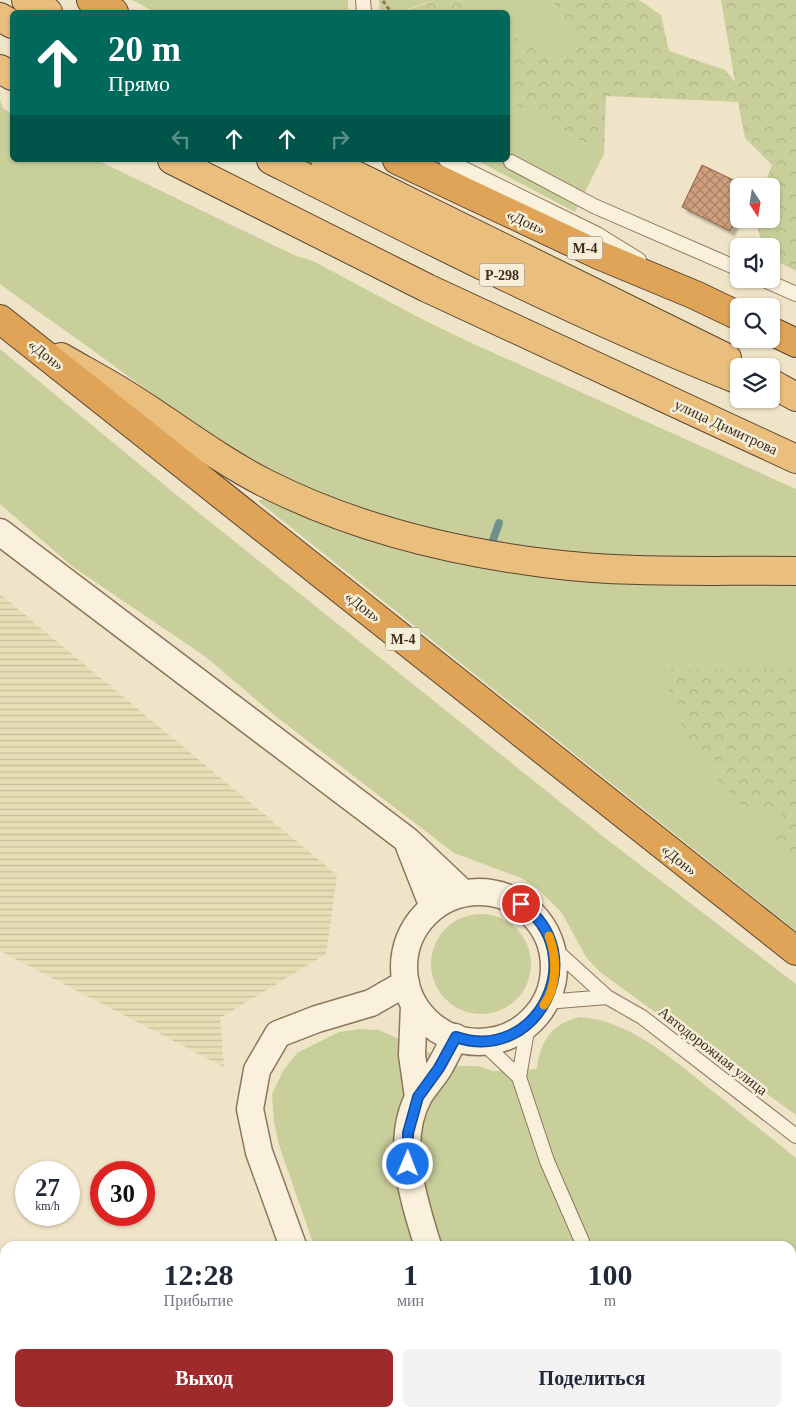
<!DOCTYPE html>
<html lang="ru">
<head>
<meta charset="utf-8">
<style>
	:root { --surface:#fff; --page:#f2f2f3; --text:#1f2937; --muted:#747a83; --accent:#9e2a2b }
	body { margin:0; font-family:Georgia,serif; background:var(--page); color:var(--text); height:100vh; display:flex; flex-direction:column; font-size:19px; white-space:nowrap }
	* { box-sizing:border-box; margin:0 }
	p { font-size:16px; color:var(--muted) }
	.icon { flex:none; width:28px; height:28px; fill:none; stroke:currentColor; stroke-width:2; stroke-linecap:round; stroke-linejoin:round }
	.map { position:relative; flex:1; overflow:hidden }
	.drawer { position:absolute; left:0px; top:1241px; width:796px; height:176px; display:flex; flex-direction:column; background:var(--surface); border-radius:15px 15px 0 0; box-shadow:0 1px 4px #0004 }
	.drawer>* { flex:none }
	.guide { position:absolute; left:10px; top:10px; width:500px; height:152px; border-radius:8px; box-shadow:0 1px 4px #0004; background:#00695c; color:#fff; overflow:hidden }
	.needle { width:32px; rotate:168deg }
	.buttons { position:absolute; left:730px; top:178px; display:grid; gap:10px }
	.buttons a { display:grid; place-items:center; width:50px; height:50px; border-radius:8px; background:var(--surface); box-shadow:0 1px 4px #0004; font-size:25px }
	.speed { position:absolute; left:15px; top:1161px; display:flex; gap:10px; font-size:25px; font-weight:700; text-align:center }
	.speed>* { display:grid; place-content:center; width:65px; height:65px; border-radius:50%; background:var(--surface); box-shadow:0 1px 4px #0004; line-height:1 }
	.speed small { font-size:12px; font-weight:400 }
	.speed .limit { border:8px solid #d22; background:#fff; color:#111 }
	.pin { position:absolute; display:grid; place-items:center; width:42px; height:42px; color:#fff; margin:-21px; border:2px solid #fff; border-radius:50%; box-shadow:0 1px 5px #0007 }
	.me { position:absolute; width:55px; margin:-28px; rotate:1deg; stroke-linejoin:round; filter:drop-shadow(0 0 4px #0008) }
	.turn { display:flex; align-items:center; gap:18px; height:105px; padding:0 15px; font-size:22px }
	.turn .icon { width:65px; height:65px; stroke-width:2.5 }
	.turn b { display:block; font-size:35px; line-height:42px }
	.lanes { display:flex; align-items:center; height:48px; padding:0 15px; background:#0003; justify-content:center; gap:25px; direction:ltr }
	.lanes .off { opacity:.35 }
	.eta { display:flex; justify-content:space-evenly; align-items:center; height:85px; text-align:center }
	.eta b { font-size:30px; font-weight:700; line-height:35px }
	.action { display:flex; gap:10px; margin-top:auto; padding:10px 15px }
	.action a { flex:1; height:58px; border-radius:8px; background:var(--accent); color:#fff; font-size:20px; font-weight:700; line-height:58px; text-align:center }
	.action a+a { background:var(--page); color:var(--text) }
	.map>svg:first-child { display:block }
	.farmland { fill:url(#farmland-rules) }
	.green { fill:#c9cf9b }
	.forest { fill:url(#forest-crowns) }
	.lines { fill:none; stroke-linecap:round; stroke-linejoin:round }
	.stream { stroke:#6f938a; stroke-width:8 }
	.building { fill:url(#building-cross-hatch); stroke:#8d5f41; filter:url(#shadow) }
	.service-casing { stroke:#8d765c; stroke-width:16 }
	.minor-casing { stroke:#8d765c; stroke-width:29 }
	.trunk-casing { stroke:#5b4430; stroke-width:30 }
	.motorway-casing { stroke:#5b4430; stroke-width:30 }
	.path { stroke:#8d765c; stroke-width:3; stroke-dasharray:4 2.5; stroke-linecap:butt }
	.service { stroke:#faf1dc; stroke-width:14 }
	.minor { stroke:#faf1dc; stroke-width:26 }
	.trunk { stroke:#eabe7c; stroke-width:28 }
	.motorway { stroke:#e0a458; stroke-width:28 }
	.route-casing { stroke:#114b97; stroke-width:12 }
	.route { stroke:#1a73e8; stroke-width:9 }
	.slow { stroke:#f59e0b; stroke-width:9 }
	.labels { text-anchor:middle; stroke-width:5; stroke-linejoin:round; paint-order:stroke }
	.shield { fill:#f7eed8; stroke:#756857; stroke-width:1 }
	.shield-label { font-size:14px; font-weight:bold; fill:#3d2e20 }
	.street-label { font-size:15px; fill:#3d2e20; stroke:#f7eed8 }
</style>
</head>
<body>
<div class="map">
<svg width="796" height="1417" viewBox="0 0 796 1417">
	<defs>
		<pattern id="farmland-rules" width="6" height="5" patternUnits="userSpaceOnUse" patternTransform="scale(1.25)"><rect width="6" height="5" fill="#e6deb5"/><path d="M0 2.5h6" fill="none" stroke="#c6bf9b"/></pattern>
		<pattern id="forest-crowns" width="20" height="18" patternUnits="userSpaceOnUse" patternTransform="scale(1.25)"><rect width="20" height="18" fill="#c9cf9b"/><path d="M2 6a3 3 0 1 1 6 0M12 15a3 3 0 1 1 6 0" fill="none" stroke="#aeb285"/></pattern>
		<pattern id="building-cross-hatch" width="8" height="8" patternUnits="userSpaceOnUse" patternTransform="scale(1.25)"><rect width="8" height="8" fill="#cf9f7d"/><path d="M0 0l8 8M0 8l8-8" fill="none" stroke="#a98266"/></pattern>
		<filter id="shadow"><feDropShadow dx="4.5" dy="4.5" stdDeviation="1" flood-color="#0004"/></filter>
	</defs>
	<rect width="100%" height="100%" fill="#f0e4c8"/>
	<path class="farmland" d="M 0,594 L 337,875 L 326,954 L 220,1018 L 224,1067 L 0,951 Z"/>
	<path class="green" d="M 132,0 L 348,0 L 348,12 L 155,12 Z
		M 379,0 L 435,0 L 407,9 L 409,12 L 380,12 Z
		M 458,0 L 552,0 L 579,47 L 557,62 L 508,32 L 508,12 L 477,12 Z
		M 0,99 L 3,108 L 12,114 L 12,160 L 97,160 L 296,256 L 313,261 L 418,317 L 465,340 L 796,489 L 796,557 C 747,557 697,559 648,557 C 509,550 381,529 258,463 C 204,434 156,396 106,360 C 71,334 35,310 0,284 Z
		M 508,100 L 604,154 L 575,212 L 476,160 L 508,160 Z
		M 0,349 L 179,497 L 609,841 L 796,984 L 796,1115 L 600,972 L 586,957 L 562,913 L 537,888 L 521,878 L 454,853 L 274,715 L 206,657 L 73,567 L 0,504 Z
		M 264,498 L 336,527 L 796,584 L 796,931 L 258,501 Z
		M431 964a50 50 0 1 1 100 0a50 50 0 1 1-100 0Z
		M 580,1017 C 633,1021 675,1062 715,1093 C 742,1115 769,1136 796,1158 L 796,1417 L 373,1417 L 371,1413 L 791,1412 L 791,1246 L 314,1246 L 279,1145 L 274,1122 L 272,1094 L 283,1071 L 297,1053 L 339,1032 L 360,1029 L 379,1030 L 459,1066 L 477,1066 L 493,1071 L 537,1069 C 540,1041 552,1023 580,1017 Z"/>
	<path class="forest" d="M 435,0 L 458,0 L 477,12 L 409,12 L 407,10 Z
		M 552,0 L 639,0 L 661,15 L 669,51 L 725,70 L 735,82 L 721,0 L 796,0 L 796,271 L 771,258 L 771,246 L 763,246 L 755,219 L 771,219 L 771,186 L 764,186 L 772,165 L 745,138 L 738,102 L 606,96 L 604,154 L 508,100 L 508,32 L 557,62 L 579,47 Z
		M 758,669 L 796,669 L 796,865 L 775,838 L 784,805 L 753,811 L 742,807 L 705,765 L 683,730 L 662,670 Z"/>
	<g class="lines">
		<path class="stream" d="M 492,543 L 499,523"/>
	</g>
	<path class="building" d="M 702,165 L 746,186 L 739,186 L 739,213 L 730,231 L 682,207 Z
		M 0,1318 L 5,1334 L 5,1412 L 30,1412 L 31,1417 L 0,1417 Z"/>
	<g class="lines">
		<g class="service-casing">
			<path id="service" d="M 363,0 L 364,12
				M 446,160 L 597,234 L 639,260
				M 511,162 L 594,206 L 739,269
				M 762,279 L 796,294
				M 607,997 L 642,1017 L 796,1136
				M 546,1002 L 607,997 L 553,948
				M 482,1042 L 519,1077 L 528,1025
				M 519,1077 L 547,1161 L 584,1246
				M 659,1412 L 661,1417"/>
		</g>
		<g class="minor-casing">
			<path id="minor" d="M 0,532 L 407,840 L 463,893
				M 409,846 L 433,907
				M404 967a75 75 0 1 1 150 0a75 75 0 1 1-150 0Z
				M 414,1005 L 412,1055 L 418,1097
				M 293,1246 L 259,1152 L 250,1109 L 257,1070 L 278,1034 L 317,1019 L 371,1003 L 406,983
				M 428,1246 C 414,1201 394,1142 419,1096 C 425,1086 433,1078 439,1068 C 445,1058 450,1047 455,1037
				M 351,1412 L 352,1417
				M 481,1412 L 483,1417"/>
		</g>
		<g class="trunk-casing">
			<path id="trunk" d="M 26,0 L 48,12
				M 0,17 L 12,24
				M 0,69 L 12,76
				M 172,160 L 427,288 L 796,459
				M 271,160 C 425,238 578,316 739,380
				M 325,160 L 727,358
				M 61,357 C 85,371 110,384 133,399 C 177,427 218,459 265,483 C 352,527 448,551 544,563 C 627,574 713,570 796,571
				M 771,383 L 796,397"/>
		</g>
		<g class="motorway-casing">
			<path id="motorway" d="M 91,0 L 114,12
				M 397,160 L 601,256 L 695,295 L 739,316
				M 0,319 L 796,951
				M 771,331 L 796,343"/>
		</g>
		<path class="path" d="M 383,1 L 391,12"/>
		<use href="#service" class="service"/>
		<use href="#minor" class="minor"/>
		<use href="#trunk" class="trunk"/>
		<use href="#motorway" class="motorway"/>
	</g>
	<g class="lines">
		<g class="route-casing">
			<path id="route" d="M 408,1164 L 408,1133 L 418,1097 L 439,1068 L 456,1037 C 538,1065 593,953 521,904"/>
		</g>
		<use href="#route" class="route"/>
		<path class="slow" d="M 544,1005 C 558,985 557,957 549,936"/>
	</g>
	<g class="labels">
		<g class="shield">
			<rect x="567.5" y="236.5" width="35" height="23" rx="4"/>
			<rect x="479.5" y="263.5" width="45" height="23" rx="4"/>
			<rect x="385.5" y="627.5" width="35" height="23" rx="4"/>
		</g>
		<g class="shield-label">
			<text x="585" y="253">М-4</text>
			<text x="502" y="280">Р-298</text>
			<text x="403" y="644">М-4</text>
		</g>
		<g class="street-label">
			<text transform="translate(526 222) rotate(25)" y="5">«Дон»</text>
			<text transform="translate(46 355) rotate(38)" y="5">«Дон»</text>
			<text transform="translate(726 427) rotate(25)" y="5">улица Димитрова</text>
			<text transform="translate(363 607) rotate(38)" y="5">«Дон»</text>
			<text transform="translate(679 860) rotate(39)" y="5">«Дон»</text>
			<text transform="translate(713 1051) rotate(38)" y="5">Автодорожная улица</text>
		</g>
	</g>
</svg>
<div class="buttons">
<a><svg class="needle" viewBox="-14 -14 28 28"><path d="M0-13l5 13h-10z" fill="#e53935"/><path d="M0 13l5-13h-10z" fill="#747a83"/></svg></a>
<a><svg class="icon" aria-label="sound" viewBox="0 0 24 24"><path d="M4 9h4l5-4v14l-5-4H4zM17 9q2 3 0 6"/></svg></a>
<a><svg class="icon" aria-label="search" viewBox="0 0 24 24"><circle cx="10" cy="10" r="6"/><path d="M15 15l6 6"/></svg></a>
<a><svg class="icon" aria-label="layers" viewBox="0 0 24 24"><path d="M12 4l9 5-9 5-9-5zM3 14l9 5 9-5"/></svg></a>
</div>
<div class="speed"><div>27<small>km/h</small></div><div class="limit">30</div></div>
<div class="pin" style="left:521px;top:904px;background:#d93025"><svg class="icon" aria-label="arrive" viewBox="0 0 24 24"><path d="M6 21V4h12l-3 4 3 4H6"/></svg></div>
<svg class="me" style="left:408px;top:1164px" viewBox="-20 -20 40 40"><circle r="17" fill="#1a73e8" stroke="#fff" stroke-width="3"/><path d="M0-11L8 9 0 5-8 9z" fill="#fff"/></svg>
<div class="guide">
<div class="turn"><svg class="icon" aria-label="ahead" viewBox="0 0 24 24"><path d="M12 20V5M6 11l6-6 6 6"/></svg><div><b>20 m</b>Прямо</div></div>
<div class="lanes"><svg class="icon off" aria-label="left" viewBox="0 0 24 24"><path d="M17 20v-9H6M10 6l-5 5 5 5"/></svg><svg class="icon" aria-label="ahead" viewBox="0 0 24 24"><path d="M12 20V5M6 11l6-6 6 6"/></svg><svg class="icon" aria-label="ahead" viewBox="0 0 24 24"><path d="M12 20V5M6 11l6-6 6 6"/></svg><svg class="icon off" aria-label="right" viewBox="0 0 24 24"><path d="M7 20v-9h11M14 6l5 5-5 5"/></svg></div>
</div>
<section class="drawer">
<div class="eta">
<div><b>12:28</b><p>Прибытие</p></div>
<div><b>1</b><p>мин</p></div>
<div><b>100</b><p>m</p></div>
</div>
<div class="action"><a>Выход</a><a>Поделиться</a></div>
</section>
</div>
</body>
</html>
